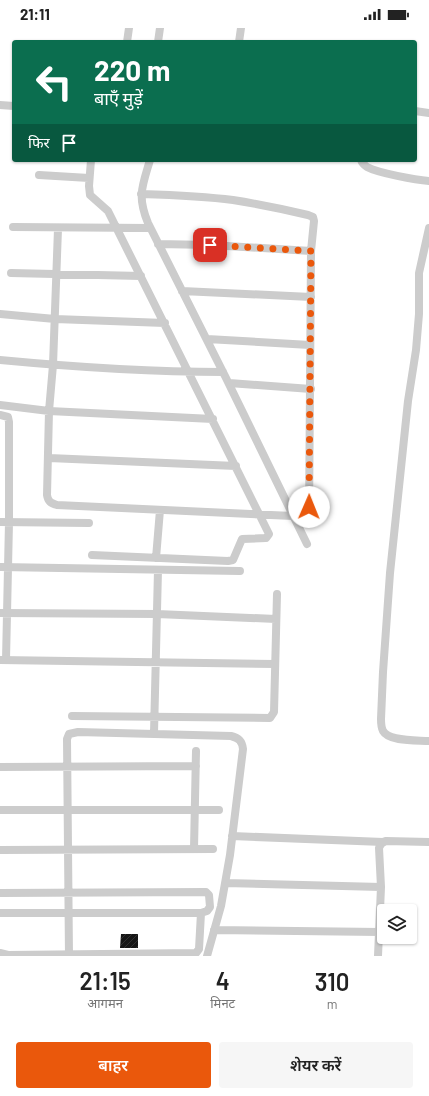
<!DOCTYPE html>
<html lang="hi">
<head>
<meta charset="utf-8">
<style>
	:root { --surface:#fff; --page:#f6f6f6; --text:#222; --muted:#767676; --accent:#ea580c }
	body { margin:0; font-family:Barlow,"Noto Sans Devanagari",sans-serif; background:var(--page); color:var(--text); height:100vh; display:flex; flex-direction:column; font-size:15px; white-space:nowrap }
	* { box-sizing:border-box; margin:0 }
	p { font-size:13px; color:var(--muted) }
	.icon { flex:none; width:22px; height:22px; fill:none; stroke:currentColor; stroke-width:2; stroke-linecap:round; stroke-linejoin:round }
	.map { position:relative; height:928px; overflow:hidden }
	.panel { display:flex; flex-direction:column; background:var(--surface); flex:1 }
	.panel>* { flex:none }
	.banner { position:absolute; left:12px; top:12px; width:405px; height:122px; border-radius:4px; box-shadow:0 1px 3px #0004; background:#0b6e4f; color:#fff; overflow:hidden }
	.buttons { position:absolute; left:377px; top:876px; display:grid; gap:8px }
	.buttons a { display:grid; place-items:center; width:40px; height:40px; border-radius:4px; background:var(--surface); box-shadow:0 1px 3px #0004; font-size:20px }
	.pin { position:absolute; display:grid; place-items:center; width:34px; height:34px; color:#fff; margin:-17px; border-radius:8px; box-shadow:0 2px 6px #0006 }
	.me { position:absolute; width:44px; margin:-22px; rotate:1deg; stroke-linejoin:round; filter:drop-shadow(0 0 3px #0008) }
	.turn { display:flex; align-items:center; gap:14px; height:84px; padding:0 16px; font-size:18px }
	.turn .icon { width:52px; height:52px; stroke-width:2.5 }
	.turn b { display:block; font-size:28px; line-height:34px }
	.then { display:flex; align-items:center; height:38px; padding:0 16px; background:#0003; gap:8px; font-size:15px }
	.eta { display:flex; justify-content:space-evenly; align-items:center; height:68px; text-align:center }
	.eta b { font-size:24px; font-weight:600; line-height:28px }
	.cta { display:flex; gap:8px; margin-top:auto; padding:8px 16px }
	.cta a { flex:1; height:46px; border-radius:4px; background:var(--accent); color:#fff; font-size:16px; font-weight:600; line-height:46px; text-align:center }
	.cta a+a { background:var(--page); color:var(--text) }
	.status { display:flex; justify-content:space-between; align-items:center; height:28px; padding:0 20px; background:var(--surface); direction:ltr }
	.status svg { height:11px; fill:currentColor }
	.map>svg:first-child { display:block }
	.building { fill:url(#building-hatch) }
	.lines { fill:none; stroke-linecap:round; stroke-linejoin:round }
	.street { stroke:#ccc; stroke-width:8 }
	.route { stroke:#ea580c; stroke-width:7; stroke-dasharray:0 12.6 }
</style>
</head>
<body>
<div class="status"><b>21:11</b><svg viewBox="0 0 49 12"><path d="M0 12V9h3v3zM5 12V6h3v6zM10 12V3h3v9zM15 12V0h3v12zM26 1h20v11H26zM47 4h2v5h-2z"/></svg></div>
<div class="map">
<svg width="429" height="928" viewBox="0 0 429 928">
	<defs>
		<pattern id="building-hatch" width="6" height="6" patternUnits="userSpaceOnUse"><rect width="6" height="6" fill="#161616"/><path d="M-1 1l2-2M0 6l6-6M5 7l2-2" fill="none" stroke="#303030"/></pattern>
	</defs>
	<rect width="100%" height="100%" fill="#fff"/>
	<path class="building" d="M 121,906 L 138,906 L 138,920 L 120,920 Z"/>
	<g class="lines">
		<path class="street" d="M 127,14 L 129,0
			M 158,14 L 160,0
			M 239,14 L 241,0
			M 0,77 L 14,78
			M 415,83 L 429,85
			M 91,132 L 89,158 L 90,167 L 108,183 L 269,506 L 266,510 L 242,511 L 233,532 L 228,533 L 92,527
			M 150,132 C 142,159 137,168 148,195 L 226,350 L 307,516
			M 361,132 C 362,135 364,137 367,139 C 378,145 416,152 429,153
			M 39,147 L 89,150
			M 141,166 C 172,167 202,168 233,172 C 258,176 283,181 308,187 L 313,189 L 314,193 L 311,223 L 309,493
			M 13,199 L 150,200
			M 429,200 L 419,245 L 419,286 L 416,322 L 408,373 L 390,545 L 383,644 L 381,691 C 381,695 381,699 383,703 C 389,714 418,712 429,713
			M 58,201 L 53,337 L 49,383 L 47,467 C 48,474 51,475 57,477 L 293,488
			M 158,216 L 210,217 L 311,223
			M 11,245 L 141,248
			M 182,263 L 311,269
			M 0,286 L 55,291 L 165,295
			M 207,311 L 310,317
			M 0,332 C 74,339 149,344 223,344
			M 229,355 L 311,361
			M 0,377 L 49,383 L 213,391
			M 0,387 L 8,389 L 9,394 L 9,494 L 6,632
			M 49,430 L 236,438
			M 0,494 L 89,495
			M 156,530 L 160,482
			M 0,539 L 240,543
			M 0,585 L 157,586 L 276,591
			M 0,632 L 275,636
			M 72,688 L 270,690 L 274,684 L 277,566
			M 154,705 L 158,542
			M 0,739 L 196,738
			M 0,782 L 219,782
			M 232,808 L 383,814
			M 194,821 L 196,723
			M 0,822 L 213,821
			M 225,855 L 381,859
			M 0,865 L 206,864 L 209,867 L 210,879 L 207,883 L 201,885 L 0,885
			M 214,902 L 380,904
			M 0,925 L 8,927 L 196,925 L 199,921 L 201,885
			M 69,928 L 67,711 L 69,706 L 78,704 L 231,708 C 239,710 242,713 243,721 L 230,827 L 221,878 L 207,928
			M 378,928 L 381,859 L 379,820 C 380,816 382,814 386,813 L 429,814"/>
	</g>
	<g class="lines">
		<path class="route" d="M 210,217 L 311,223 L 309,479"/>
	</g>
</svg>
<div class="buttons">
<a><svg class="icon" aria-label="layers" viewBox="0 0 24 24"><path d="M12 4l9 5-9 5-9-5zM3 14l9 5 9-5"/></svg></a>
</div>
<div class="pin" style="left:210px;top:217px;background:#d93025"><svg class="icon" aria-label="arrive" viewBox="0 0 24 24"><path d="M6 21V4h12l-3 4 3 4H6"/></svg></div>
<svg class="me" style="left:309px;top:479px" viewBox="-20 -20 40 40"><circle r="19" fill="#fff"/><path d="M0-13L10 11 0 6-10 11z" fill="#ea580c"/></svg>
<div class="banner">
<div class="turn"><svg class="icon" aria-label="left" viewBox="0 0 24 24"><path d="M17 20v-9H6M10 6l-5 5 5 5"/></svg><div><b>220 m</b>बाएँ मुड़ें</div></div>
<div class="then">फिर<svg class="icon" aria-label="arrive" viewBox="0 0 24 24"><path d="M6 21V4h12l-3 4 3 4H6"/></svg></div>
</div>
</div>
<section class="panel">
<div class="eta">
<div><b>21:15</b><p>आगमन</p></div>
<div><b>4</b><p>मिनट</p></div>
<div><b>310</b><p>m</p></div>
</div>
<div class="cta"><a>बाहर</a><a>शेयर करें</a></div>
</section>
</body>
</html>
